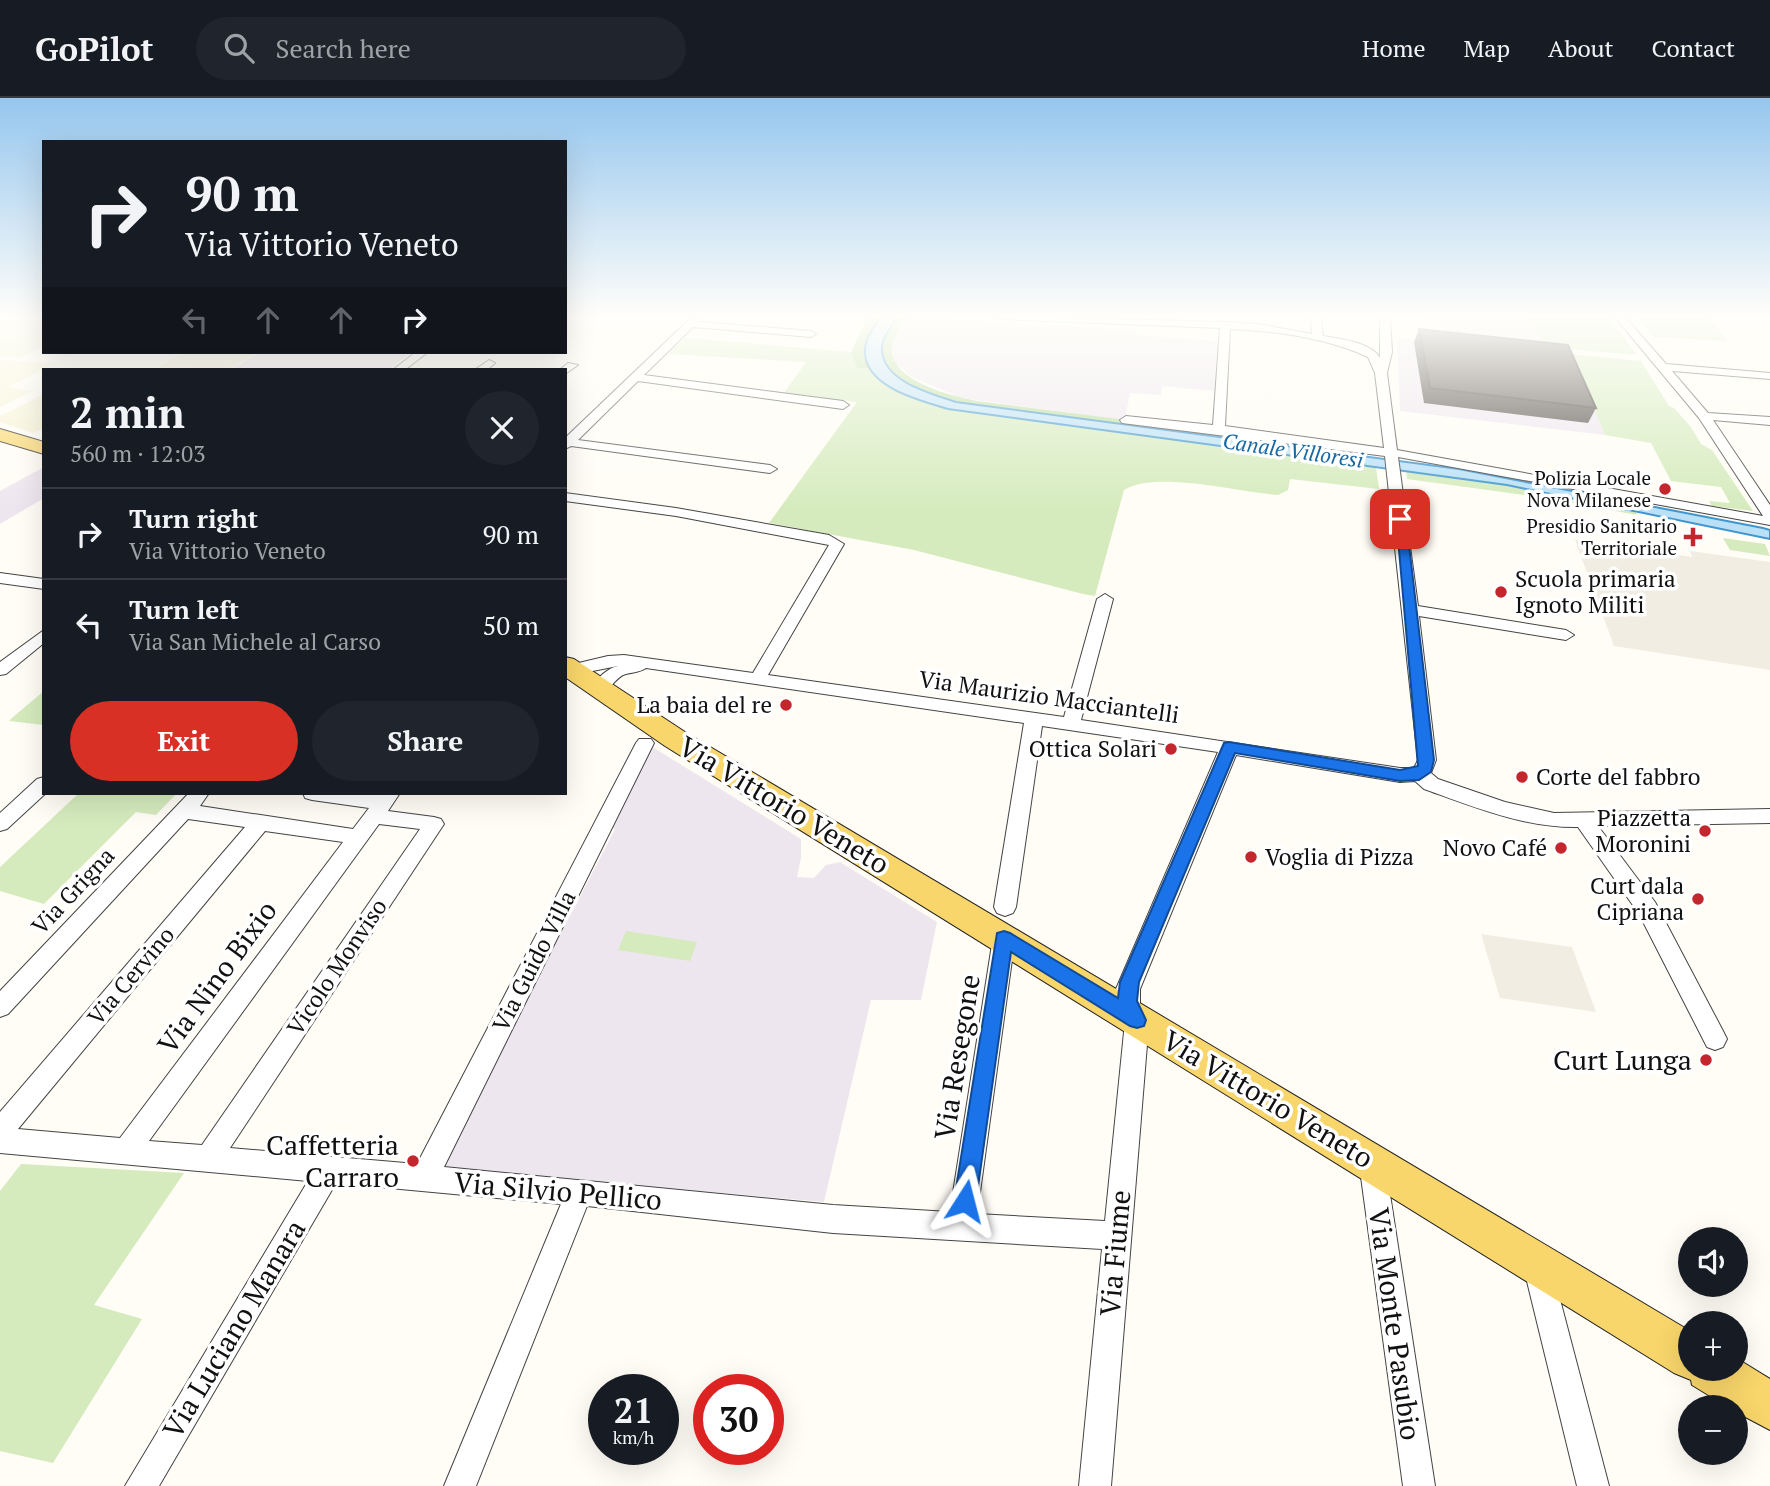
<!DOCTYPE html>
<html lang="en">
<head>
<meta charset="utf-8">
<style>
	:root { --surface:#171b24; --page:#20242c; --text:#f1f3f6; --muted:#9ea1a6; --line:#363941; --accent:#d93025 }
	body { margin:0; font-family:"PT Serif",serif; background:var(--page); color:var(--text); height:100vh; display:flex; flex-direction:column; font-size:26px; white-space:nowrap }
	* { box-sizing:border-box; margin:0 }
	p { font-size:23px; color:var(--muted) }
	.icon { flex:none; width:38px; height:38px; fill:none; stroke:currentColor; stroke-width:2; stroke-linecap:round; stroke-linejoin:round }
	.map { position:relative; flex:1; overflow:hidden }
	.side { position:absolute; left:42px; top:270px; width:525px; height:427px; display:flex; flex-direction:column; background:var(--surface); border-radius:0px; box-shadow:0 7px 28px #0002 }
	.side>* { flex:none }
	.guide { position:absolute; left:42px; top:42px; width:525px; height:214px; border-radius:0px; box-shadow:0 7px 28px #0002; background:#171b24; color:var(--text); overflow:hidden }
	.controls { position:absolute; left:1678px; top:1129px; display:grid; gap:14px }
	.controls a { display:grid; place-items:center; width:70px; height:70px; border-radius:50%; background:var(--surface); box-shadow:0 7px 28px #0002; font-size:35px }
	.speed { position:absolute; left:588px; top:1276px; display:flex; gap:14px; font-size:35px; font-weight:700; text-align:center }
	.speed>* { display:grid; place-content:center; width:91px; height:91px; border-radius:50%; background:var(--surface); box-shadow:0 7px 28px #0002; line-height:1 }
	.speed small { font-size:18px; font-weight:400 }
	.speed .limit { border:10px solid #d22; background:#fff; color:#111 }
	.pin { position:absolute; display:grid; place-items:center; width:60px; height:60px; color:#fff; margin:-30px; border-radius:14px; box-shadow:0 4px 10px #0006 }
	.me { position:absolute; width:77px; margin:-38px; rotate:9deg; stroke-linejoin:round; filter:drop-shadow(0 0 5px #0008) }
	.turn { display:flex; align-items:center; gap:24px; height:147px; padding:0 28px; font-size:32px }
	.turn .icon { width:91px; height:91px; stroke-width:2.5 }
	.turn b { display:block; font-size:49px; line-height:60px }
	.lanes { display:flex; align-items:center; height:66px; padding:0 28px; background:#0003; justify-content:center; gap:35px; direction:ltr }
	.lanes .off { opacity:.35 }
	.round { display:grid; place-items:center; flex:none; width:74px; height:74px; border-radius:37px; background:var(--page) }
	.headline { display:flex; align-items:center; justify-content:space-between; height:119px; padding:0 28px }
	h1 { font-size:42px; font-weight:700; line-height:52px }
	.button { display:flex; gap:14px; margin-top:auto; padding:14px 28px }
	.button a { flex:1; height:80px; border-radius:42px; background:var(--accent); color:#fff; font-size:28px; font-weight:700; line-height:80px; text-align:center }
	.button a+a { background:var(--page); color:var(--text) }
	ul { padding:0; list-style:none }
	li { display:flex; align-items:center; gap:21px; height:91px; padding:0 28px; border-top:2px solid var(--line) }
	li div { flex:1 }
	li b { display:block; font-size:26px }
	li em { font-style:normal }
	header { display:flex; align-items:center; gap:42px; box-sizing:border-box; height:98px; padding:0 35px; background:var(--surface); border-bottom:2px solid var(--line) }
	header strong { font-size:33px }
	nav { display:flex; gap:38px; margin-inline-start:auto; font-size:24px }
	.search { width:490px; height:63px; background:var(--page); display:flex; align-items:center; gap:18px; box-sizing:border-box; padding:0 24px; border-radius:38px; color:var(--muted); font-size:26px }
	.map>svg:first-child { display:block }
	.industrial { fill:#eee6ef }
	.farmland { fill:#f6f3d4 }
	.green { fill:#d5ebbd }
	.forest { fill:#b9dc9c }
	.plaza { fill:#f1ede2 }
	.water { fill:#b9e0f7; stroke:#3f96cf; stroke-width:2 }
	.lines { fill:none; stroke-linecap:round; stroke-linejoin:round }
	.street-casing { stroke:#444; stroke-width:2 }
	.primary-casing { stroke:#222; stroke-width:2 }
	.street { fill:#fff; fill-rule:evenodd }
	.primary { fill:#f9d66b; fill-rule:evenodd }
	.wall { fill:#4d4742 }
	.building { fill:#5a524d; stroke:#3f3936; stroke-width:2 }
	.route { fill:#1a73e8; stroke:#114b97; stroke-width:2 }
	.poi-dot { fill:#c4262e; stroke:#fff; stroke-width:2.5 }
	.labels { text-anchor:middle; stroke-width:7; stroke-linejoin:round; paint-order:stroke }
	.far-poi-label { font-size:19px; fill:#111; stroke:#fff; text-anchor:end }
	.far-water-label { font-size:21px; font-style:italic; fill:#1768a6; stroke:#fff }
	.poi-label { font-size:23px; fill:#111; stroke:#fff; text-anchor:end }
	.street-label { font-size:23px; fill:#111; stroke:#fff }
	.near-street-label { font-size:28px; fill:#111; stroke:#fff }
	.near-poi-label { font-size:28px; fill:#111; stroke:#fff; text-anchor:end }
</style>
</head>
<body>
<header>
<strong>GoPilot</strong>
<div class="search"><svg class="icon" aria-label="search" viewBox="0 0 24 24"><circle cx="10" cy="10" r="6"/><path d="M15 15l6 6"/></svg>Search here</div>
<nav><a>Home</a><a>Map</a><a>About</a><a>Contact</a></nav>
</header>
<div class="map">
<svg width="1770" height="1388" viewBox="0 0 1770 1388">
	<rect width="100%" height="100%" fill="#fffdf5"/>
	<path class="industrial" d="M 907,218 L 1136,232 L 1136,237 L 1217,243 L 1215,293 L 1162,288 L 1161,297 L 1130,295 L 1125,322 L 961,300 L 910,278 L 895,264 L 892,250 Z
		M 1399,218 L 1527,218 L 1545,249 L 1447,240 L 1439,223 Z
		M 1397,240 L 1571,256 L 1605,337 L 1400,313 Z
		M 262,254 L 412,254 L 389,271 L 232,271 Z
		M 44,369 L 44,400 L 0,426 L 0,393 Z
		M 651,648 L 801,741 L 801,760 L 797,779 L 814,780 L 826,767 L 840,764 L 937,824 L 921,902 L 871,902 L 824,1104 L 440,1070 L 615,731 L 609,729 Z"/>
	<path class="farmland" d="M 0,218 L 44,218 L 44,248 L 20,260 L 0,259 Z
		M 185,254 L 258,254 L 229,271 L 159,269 Z
		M 0,262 L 56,265 L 8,289 L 32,293 L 0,309 Z
		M 44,296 L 44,330 L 33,335 L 0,324 L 0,318 Z"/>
	<path class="green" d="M 1527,218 L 1608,218 L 1637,257 L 1545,249 Z
		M 1636,218 L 1708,218 L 1727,243 L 1653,239 Z
		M 685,240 L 851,254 L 857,270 L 870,271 L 894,291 L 948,311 L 1376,369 L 1379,391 L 1290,381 L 1288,392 L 1278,397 C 1239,394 1155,372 1124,392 L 1095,498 L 1083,496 L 914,452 L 769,425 L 857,304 L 784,295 L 806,264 L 668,256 Z
		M 1571,256 L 1641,263 L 1669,308 L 1674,310 L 1691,329 L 1701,346 L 1712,352 L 1753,413 L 1712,408 L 1709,403 L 1730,405 L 1721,389 L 1671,383 L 1651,345 L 1605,337 Z
		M 1406,372 L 1549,394 L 1635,413 L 1637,417 L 1546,400 L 1407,381 Z
		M 1723,440 L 1765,446 L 1770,458 L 1730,452 Z
		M 44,593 L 44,627 L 9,623 L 13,619 Z
		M 79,695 L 177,695 L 156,717 L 136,714 L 44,806 L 0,793 L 0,769 Z
		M 626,833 L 697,844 L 690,863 L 618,852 Z
		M 21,1066 L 184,1075 L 94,1207 L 142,1221 L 53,1365 L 0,1353 L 0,1093 Z"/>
	<path class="forest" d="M 868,218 L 881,218 C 868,240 862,246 870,271 L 857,270 L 851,254 Z
		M 898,218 L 907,218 C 903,227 892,242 892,253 C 894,284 952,298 977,303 L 1222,334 L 1221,339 C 1177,333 1133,328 1089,322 C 1038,316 924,311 890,271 C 875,253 888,234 898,218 Z"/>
	<path class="plaza" d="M 1575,442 L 1692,459 L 1690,453 L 1770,464 L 1770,572 L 1614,548 Z
		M 1481,836 L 1572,849 L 1596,914 L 1500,900 Z"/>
	<path class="water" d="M 881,218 L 898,218 C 892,228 881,241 882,253 C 884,284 933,296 956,304 L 1459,371 L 1763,430 L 1770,432 L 1770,441 L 1507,387 L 948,311 C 921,303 863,289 865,252 C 865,240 875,228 881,218 Z"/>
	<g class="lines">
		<g class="street-casing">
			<path id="street" d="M 693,218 L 704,218 L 699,224 L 811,233 L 816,236 L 811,239 L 693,229 L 644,277 L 843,303 L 849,307 L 843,311 L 638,283 L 578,342 L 770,367 L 777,371 L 770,375 L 571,348 L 565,351 L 565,340 Z
				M 993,218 L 1225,224 L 1258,226 L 1312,236 L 1311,218 L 1321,218 L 1323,238 C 1340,241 1371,244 1380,260 L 1380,218 L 1390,218 L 1392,254 L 1387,275 L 1397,352 L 1763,418 L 1699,320 L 1614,218 L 1624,218 L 1666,266 L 1770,275 L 1770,281 L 1672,273 L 1708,315 L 1770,319 L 1770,327 L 1713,322 L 1770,407 L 1770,427 L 1398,359 L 1418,508 L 1566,532 L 1574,537 L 1566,542 L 1419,518 L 1436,662 L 1431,675 L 1438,681 L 1505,704 L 1554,715 L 1770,711 L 1770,725 L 1598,728 L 1655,804 L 1723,933 L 1727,941 L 1723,949 L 1715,952 L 1707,949 L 1639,816 L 1578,729 C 1525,730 1474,709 1424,691 L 1415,683 L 1400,684 L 1236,657 L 1140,891 L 1140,907 L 1149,922 L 1111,1388 L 1079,1388 L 1102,1151 L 833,1135 L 587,1108 L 476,1388 L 444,1388 L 561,1106 L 336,1085 L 159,1388 L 125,1388 L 308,1083 L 0,1055 L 0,1014 L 245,729 L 188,721 L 8,916 L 0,919 L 0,893 L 189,695 L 209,695 L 200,708 L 353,731 L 369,710 L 312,702 L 305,700 L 303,695 L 379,697 L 381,695 L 400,695 L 388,713 L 434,719 L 441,721 L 444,726 L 230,1050 L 417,1066 L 636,645 L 639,641 L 651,641 L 654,645 L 444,1069 L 833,1107 L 950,1114 L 993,840 L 996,834 L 1004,831 L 1012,834 L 1015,840 L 977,1116 L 1105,1123 L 1125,924 L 1116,910 L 1116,891 L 1218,654 L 1042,628 L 1016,809 L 1013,815 L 1005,818 L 997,815 L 994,809 L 1024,625 L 646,570 C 639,575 631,574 623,577 C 612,583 609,597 594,593 L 591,589 C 597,580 608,570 618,568 L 572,577 L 565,575 L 566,568 L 608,558 L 624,557 L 753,575 L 829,447 L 676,418 L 565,403 L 565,395 L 676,410 L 829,437 L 844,446 L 768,577 L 1064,619 L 1097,501 L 1105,496 L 1113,501 L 1081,622 L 1400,670 L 1414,670 L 1418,662 L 1385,358 L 1122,325 L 1120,322 L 1126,318 L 1213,327 L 1220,230 L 998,221 ZM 1230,231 C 1276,233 1326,240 1368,259 L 1375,275 L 1384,350 L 1225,328 ZM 379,726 L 420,731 L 202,1047 L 149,1043 ZM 265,733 L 343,744 L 120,1040 L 18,1031 Z
				M 416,254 L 428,254 L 406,271 L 394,271 Z
				M 489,262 L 495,265 L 488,271 L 476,271 Z
				M 568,265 L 578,267 L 565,276 L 565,271 L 561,271 Z
				M 0,475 L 44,481 L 44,491 L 0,485 Z
				M 44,532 L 44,545 L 6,576 L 0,577 L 0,564 Z
				M 44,679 L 44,695 L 46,695 L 7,731 L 0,733 L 0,715 L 37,681 Z
				M 1372,1051 L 1381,1055 L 1385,1064 L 1435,1388 L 1403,1388 L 1359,1064 L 1363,1055 Z
				M 1538,1157 L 1548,1161 L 1552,1171 L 1609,1388 L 1577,1388 L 1524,1171 L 1528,1161 Z"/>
		</g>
		<g class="primary-casing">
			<path id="primary" d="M 0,331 L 44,344 L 44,356 L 0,343 Z
				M 565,559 L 574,561 L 685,634 L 1690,1233 L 1690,1270 L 1736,1270 L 1736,1260 L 1770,1281 L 1770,1332 L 1736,1314 L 1736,1309 L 1728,1309 L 1692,1287 L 1691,1282 L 1674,1275 L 665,648 L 565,579 Z"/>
		</g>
		<use href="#street" class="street"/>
		<use href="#primary" class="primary"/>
	</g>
	<path class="wall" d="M 1419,231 L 1596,310 L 1588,325 L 1424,305 L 1414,244 Z"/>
	<path class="building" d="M 1419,231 L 1568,247 L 1596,310 L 1430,290 Z"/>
	<linearGradient id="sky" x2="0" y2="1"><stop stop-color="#95c6ee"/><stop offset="0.53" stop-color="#fffefa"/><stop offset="1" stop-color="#fffefa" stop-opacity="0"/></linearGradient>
	<rect width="1770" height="412" fill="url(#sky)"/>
	<path class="route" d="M 1396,418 L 1406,421 L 1434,662 L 1431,674 L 1419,682 L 1400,683 L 1235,655 L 1139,884 L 1137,903 L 1146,922 L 1144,928 L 1137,930 L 1130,928 L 1011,854 L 976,1103 L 973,1111 L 965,1114 L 957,1111 L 954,1103 L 997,835 L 1004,833 L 1010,835 L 1118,900 L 1120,884 L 1224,645 L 1229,644 L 1400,672 L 1418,668 Z"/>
	<g class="poi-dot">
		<circle cx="1665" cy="391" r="7"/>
		<path d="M1689.5 428.5h7v7h7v7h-7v7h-7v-7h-7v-7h7z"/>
		<circle cx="1501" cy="494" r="7"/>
		<circle cx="786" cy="607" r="7"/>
		<circle cx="1171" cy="651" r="7"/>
		<circle cx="1522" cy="679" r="7"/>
		<circle cx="1705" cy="733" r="7"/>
		<circle cx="1561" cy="750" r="7"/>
		<circle cx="1251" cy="759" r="7"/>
		<circle cx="1698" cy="801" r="7"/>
		<circle cx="1706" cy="962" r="7"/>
		<circle cx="413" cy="1063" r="7"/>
	</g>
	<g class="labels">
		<g class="far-poi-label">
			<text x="1651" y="387">Polizia Locale<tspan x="1651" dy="22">Nova Milanese</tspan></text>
			<text x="1677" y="435">Presidio Sanitario<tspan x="1677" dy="22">Territoriale</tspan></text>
		</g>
		<g class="far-water-label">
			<text transform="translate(1293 353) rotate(8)" y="7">Canale Villoresi</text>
		</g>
		<g class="poi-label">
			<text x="1515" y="489" text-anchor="start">Scuola primaria<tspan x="1515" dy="26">Ignoto Militi</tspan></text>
			<text x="772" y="615">La baia del re</text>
			<text x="1157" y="659">Ottica Solari</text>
			<text x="1536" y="687" text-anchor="start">Corte del fabbro</text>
			<text x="1691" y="728">Piazzetta<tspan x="1691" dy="26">Moronini</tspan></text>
			<text x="1547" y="758">Novo Café</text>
			<text x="1265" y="767" text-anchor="start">Voglia di Pizza</text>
			<text x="1684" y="796">Curt dala<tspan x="1684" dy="26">Cipriana</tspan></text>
		</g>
		<g class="street-label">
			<text transform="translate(1049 599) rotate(8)" y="8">Via Maurizio Macciantelli</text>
			<text transform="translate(73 793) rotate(-47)" y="8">Via Grigna</text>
			<text transform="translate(534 863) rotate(-63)" y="8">Via Guido Villa</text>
			<text transform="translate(337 869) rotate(-56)" y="8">Vicolo Monviso</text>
			<text transform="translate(131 878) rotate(-50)" y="8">Via Cervino</text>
		</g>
		<g class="near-street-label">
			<text transform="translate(784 707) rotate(31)" y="10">Via Vittorio Veneto</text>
			<text transform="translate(217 879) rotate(-54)" y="10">Via Nino Bixio</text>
			<text transform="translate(957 959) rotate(-81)" y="10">Via Resegone</text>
			<text transform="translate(1268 1001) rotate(31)" y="10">Via Vittorio Veneto</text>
			<text transform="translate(558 1093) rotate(5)" y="10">Via Silvio Pellico</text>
			<text transform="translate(1115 1155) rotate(-85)" y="10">Via Fiume</text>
			<text transform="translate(1395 1226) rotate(82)" y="10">Via Monte Pasubio</text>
			<text transform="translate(234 1231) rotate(-59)" y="10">Via Luciano Manara</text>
		</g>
		<g class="near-poi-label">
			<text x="1692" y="972">Curt Lunga</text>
			<text x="399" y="1057">Caffetteria<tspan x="399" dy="32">Carraro</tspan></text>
		</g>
	</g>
</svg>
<div class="controls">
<a><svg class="icon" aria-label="sound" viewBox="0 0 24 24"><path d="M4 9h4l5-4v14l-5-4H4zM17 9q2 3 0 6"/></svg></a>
<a>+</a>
<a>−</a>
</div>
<div class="speed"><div>21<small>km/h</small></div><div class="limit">30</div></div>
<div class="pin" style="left:1400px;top:421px;background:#d93025"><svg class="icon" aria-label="arrive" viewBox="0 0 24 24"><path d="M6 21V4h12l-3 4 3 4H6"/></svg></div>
<svg class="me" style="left:965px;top:1103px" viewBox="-20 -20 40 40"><path d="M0-17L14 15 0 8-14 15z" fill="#1a73e8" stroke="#fff" stroke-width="4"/></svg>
<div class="guide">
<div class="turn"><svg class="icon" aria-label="right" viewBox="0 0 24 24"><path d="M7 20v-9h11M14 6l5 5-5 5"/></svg><div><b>90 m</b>Via Vittorio Veneto</div></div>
<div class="lanes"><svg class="icon off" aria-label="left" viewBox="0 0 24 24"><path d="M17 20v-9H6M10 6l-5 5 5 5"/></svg><svg class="icon off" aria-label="ahead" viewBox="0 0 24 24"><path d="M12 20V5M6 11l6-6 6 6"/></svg><svg class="icon off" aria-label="ahead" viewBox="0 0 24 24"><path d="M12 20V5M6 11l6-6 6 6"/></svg><svg class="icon" aria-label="right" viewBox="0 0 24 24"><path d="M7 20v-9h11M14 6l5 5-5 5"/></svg></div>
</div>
<section class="side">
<div class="headline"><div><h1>2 min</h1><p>560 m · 12:03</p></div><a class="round"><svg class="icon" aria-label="close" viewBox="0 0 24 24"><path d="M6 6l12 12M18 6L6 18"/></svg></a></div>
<ul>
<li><svg class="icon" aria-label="right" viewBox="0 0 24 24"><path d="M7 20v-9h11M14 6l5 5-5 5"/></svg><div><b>Turn right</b><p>Via Vittorio Veneto</p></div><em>90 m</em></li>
<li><svg class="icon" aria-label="left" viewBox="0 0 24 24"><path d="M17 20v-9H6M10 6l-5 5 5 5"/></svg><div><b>Turn left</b><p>Via San Michele al Carso</p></div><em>50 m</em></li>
</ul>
<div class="button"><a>Exit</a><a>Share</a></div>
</section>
</div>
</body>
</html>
